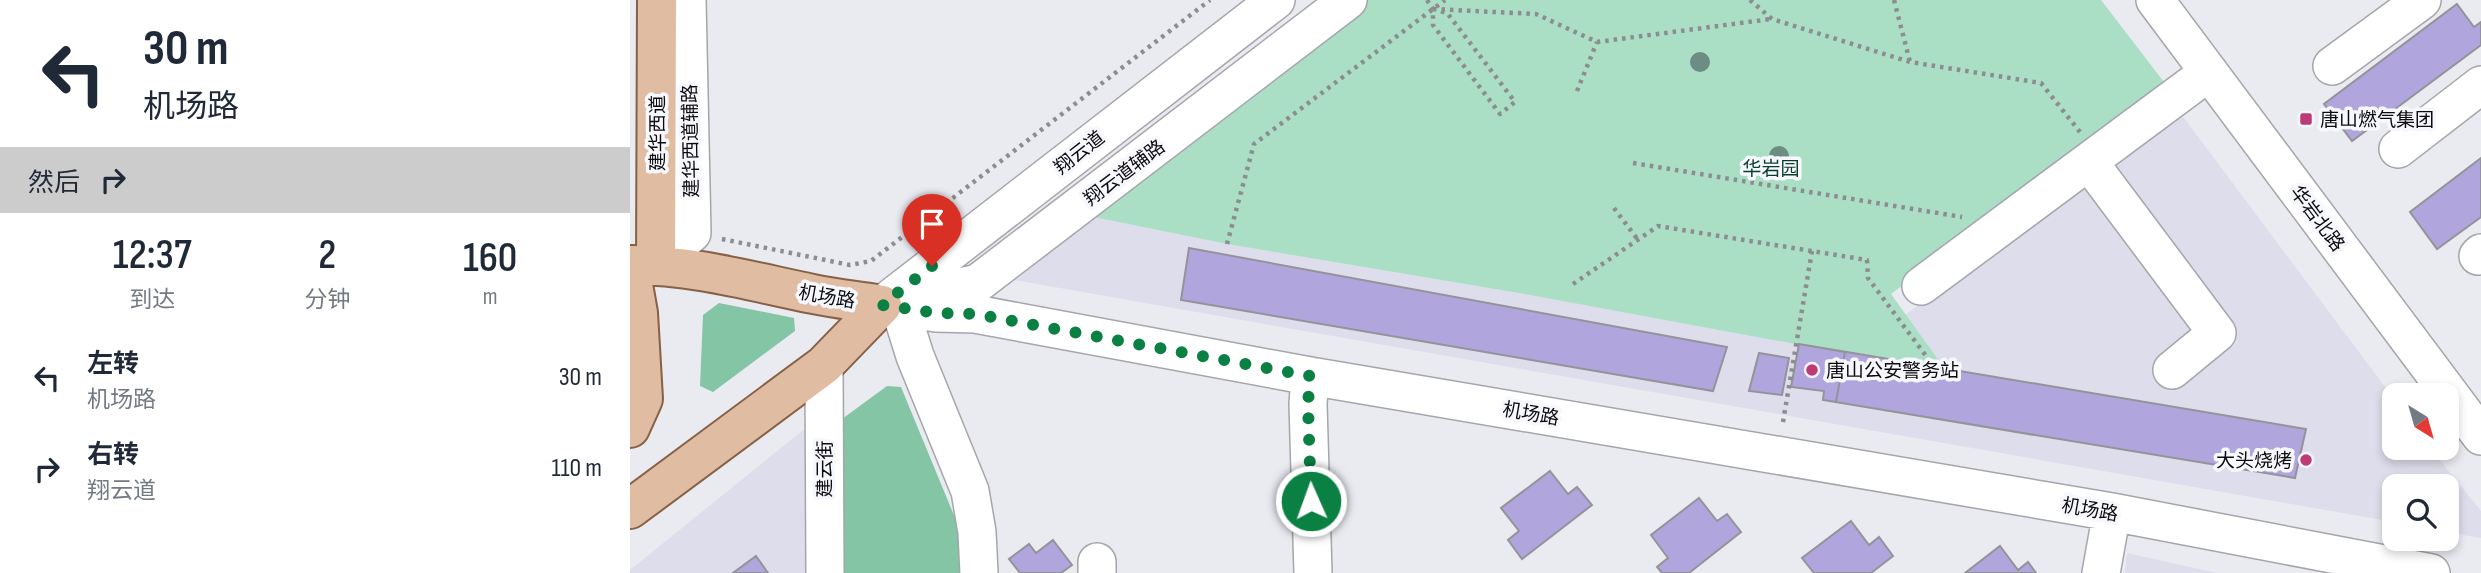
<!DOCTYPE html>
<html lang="zh">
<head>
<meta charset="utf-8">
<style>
	:root { --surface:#fff; --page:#f2f2f3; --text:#1f2937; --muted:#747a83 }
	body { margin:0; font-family:"Sofia Sans Condensed","Noto Sans SC",sans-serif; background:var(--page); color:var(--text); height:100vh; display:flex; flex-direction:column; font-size:26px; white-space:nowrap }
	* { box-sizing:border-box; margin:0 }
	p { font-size:23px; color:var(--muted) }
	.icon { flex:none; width:38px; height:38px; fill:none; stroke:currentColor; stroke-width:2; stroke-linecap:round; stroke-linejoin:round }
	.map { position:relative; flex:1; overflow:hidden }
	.panel { display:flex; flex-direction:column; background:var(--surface); width:630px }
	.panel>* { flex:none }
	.banner { background:#fff; color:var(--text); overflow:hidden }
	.needle { width:46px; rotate:143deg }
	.buttons { position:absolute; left:1752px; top:383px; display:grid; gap:14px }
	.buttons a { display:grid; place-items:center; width:77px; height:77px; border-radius:14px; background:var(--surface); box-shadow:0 4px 10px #0003; font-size:35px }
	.pin { position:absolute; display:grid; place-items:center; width:60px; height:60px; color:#fff; margin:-72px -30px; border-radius:50% 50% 50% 0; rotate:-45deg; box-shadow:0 0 7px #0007 }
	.pin .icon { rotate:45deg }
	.me { position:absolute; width:77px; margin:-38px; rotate:358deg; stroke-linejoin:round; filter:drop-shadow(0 0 5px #0008) }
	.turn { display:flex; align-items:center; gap:24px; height:147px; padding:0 28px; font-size:32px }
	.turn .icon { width:91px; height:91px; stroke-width:2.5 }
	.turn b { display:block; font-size:49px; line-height:60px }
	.then { display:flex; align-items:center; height:66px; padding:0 28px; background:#0003; gap:14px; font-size:26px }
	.eta { display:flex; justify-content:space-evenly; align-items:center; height:119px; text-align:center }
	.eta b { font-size:42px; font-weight:600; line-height:49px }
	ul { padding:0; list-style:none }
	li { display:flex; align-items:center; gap:21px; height:91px; padding:0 28px }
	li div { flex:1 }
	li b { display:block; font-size:26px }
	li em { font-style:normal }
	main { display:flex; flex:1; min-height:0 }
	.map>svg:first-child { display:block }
	.built { fill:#ddddeb }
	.green { fill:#aadfc5 }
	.forest { fill:#83c5a5 }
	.building { fill:#b1a5de; stroke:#949399; stroke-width:2 }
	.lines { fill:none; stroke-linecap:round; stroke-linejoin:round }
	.minor-casing { stroke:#a5a5ac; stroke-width:40 }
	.major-casing { stroke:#866146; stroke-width:42 }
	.path { stroke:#8c8c91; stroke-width:4.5; stroke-dasharray:3.5 5; stroke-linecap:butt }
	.minor { stroke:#fff; stroke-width:37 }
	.major { stroke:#dfbca2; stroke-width:38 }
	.tree { fill:#6c8c84 }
	.route { stroke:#0b8043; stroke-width:12; stroke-dasharray:0 21.6 }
	.poi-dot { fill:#c03977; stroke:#f7f7fe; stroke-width:2.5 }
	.labels { text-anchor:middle; stroke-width:7; stroke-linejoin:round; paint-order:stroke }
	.poi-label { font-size:19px; fill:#0b0b0d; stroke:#f7f7fe; text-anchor:start }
	.street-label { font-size:19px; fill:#0b0b0d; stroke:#f7f7fe }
	.park-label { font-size:19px; fill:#053f2a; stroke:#f7f7fe }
</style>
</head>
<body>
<main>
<section class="panel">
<div class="banner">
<div class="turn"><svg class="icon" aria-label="left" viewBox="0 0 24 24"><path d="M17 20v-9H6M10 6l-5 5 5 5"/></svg><div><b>30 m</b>机场路</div></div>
<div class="then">然后<svg class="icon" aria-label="right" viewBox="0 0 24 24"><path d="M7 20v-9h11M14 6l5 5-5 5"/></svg></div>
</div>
<div class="eta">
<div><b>12:37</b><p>到达</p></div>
<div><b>2</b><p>分钟</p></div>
<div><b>160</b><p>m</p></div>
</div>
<ul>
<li><svg class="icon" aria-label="left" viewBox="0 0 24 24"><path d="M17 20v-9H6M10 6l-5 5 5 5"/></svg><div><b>左转</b><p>机场路</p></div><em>30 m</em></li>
<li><svg class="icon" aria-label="right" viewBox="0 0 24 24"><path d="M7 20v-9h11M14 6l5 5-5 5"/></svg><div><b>右转</b><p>翔云道</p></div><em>110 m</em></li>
</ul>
</section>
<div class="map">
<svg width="1851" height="573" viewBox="0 0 1851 573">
	<rect width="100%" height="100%" fill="#eaeaf1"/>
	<path class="built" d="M 1551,114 L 1764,399 L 1764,448 L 1800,448 L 1851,511 L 1851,538 L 1817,532 L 1816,486 L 1764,486 L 1764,522 L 384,280 L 383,258 L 444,213 L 597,244 L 900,295 L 1316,371 L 1275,315 Z
		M 177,427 L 179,573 L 0,573 L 0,570 Z
		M 1497,553 L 1587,573 L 1495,573 Z"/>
	<path class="green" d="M 726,0 L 1471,0 L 1537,86 L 1261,294 L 1317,372 L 900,295 L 597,244 L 444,213 Z"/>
	<path class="forest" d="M 89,303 L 164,318 L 165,331 L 83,392 L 70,386 L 73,315 Z
		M 257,386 L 271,387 L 342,559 L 342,573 L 209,573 L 208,422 Z"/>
	<path class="building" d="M 1827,4 L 1844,27 L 1851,22 L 1851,45 L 1722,141 L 1694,104 Z
		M 1851,158 L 1851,217 L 1807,249 L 1780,212 Z
		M 559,248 L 1097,347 L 1083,391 L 551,300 Z
		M 1169,344 L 1215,352 L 1206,402 L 1193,400 L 1194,391 L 1161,387 Z
		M 1169,344 L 1676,429 L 1665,478 L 1193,400 L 1194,391 L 1161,387 Z
		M 1129,353 L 1159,358 L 1152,395 L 1119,391 Z
		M 920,471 L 938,494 L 947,487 L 962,505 L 892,559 L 878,540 L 889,531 L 871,508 Z
		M 1069,498 L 1087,521 L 1097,514 L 1111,532 L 1059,573 L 1032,573 L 1027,567 L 1038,558 L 1021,535 Z
		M 1221,521 L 1239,545 L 1249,537 L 1263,556 L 1241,573 L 1184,573 L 1172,558 Z
		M 423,540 L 442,565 L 431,573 L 390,573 L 379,559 L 399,544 L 406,553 Z
		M 1370,546 L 1388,570 L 1398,562 L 1406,573 L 1335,573 Z
		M 126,556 L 138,573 L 103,573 Z
		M 126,556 L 138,573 L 103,573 Z"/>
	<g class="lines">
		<g class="minor-casing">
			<path id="minor" d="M 1525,0 L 1851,436
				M 1702,66 L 1792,0
				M 1768,149 L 1851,85
				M 1459,162 L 1587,333 L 1542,370
				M 1848,256 L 1851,253
				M 26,265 L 62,233 L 57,0
				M 1291,286 L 1579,72
				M 261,298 L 646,0
				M 280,298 L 348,283 L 718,0
				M 252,305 L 306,313 L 345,314 L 680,376 L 1482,512 L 1801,573
				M 270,308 L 285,356 L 340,491 L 347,532 L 349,573
				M 194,365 L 195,573
				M 680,376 L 678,404 L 683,573
				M 467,573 L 467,562
				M 1471,573 L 1482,512"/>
		</g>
		<g class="major-casing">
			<path id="major" d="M 2,265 C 63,265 124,282 183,294 C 206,299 229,301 252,305
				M 26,265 L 27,0
				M 0,268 L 8,313 L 13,399 L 0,428
				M 0,509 L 194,365 L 252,305"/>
		</g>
		<path class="path" d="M 797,0 L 803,9 L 803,25 L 870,114 L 885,102 L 818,14 L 811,11
			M 1120,0 L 1142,19 L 1280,62 L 1411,83 L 1450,132
			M 1264,0 L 1280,62
			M 803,9 L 906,14 L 967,42 L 1141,19
			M 947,91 L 967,42
			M 1003,163 L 1332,217
			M 984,208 L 1008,240
			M 92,239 L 220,265 L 241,261 L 580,0
			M 597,244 L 624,144 L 815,0
			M 943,284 L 1028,226 L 1237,260 L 1238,278 L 1302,364
			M 1153,422 L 1182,251"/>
		<use href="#minor" class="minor"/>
		<use href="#major" class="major"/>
	</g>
	<g class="tree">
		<circle cx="1070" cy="62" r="10"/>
		<circle cx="1149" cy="156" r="10"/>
	</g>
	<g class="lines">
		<path class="route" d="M 302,266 L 252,305 L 306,313 L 345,314 L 680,376 L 678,404 L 681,501"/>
	</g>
	<g class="poi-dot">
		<rect x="1669" y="112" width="14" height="14" rx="3.5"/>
		<circle cx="1182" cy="370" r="7"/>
		<circle cx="1676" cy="460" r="7"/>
	</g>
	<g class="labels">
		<g class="poi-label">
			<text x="1690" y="126">唐山燃气集团</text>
			<text x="1196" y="377">唐山公安警务站</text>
			<text x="1662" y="467" text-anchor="end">大头烧烤</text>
		</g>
		<g class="street-label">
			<text transform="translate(27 133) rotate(-90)" y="7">建华西道</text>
			<text transform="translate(60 141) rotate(-91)" y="7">建华西道辅路</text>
			<text transform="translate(449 152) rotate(-38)" y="7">翔云道</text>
			<text transform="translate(494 172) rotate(-37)" y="7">翔云道辅路</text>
			<text transform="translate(1688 218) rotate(53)" y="7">华岩北路</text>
			<text transform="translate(197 296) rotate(10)" y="7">机场路</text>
			<text transform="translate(901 413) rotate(10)" y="7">机场路</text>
			<text transform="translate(194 469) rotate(-90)" y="7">建云街</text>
			<text transform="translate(1460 509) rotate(10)" y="7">机场路</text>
		</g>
		<g class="park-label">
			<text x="1141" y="175">华岩园</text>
		</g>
	</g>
</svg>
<div class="buttons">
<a><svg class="needle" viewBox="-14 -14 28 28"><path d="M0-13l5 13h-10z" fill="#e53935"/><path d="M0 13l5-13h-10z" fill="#747a83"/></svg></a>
<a><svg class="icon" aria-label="search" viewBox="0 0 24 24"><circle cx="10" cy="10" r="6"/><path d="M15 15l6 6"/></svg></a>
</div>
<div class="pin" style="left:302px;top:266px;background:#d93025"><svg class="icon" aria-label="arrive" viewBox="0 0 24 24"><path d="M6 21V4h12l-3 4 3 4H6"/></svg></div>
<svg class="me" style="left:681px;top:501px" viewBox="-20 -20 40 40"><circle r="17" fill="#0b8043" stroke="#fff" stroke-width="3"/><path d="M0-11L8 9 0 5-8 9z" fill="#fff"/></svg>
</div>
</main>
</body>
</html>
